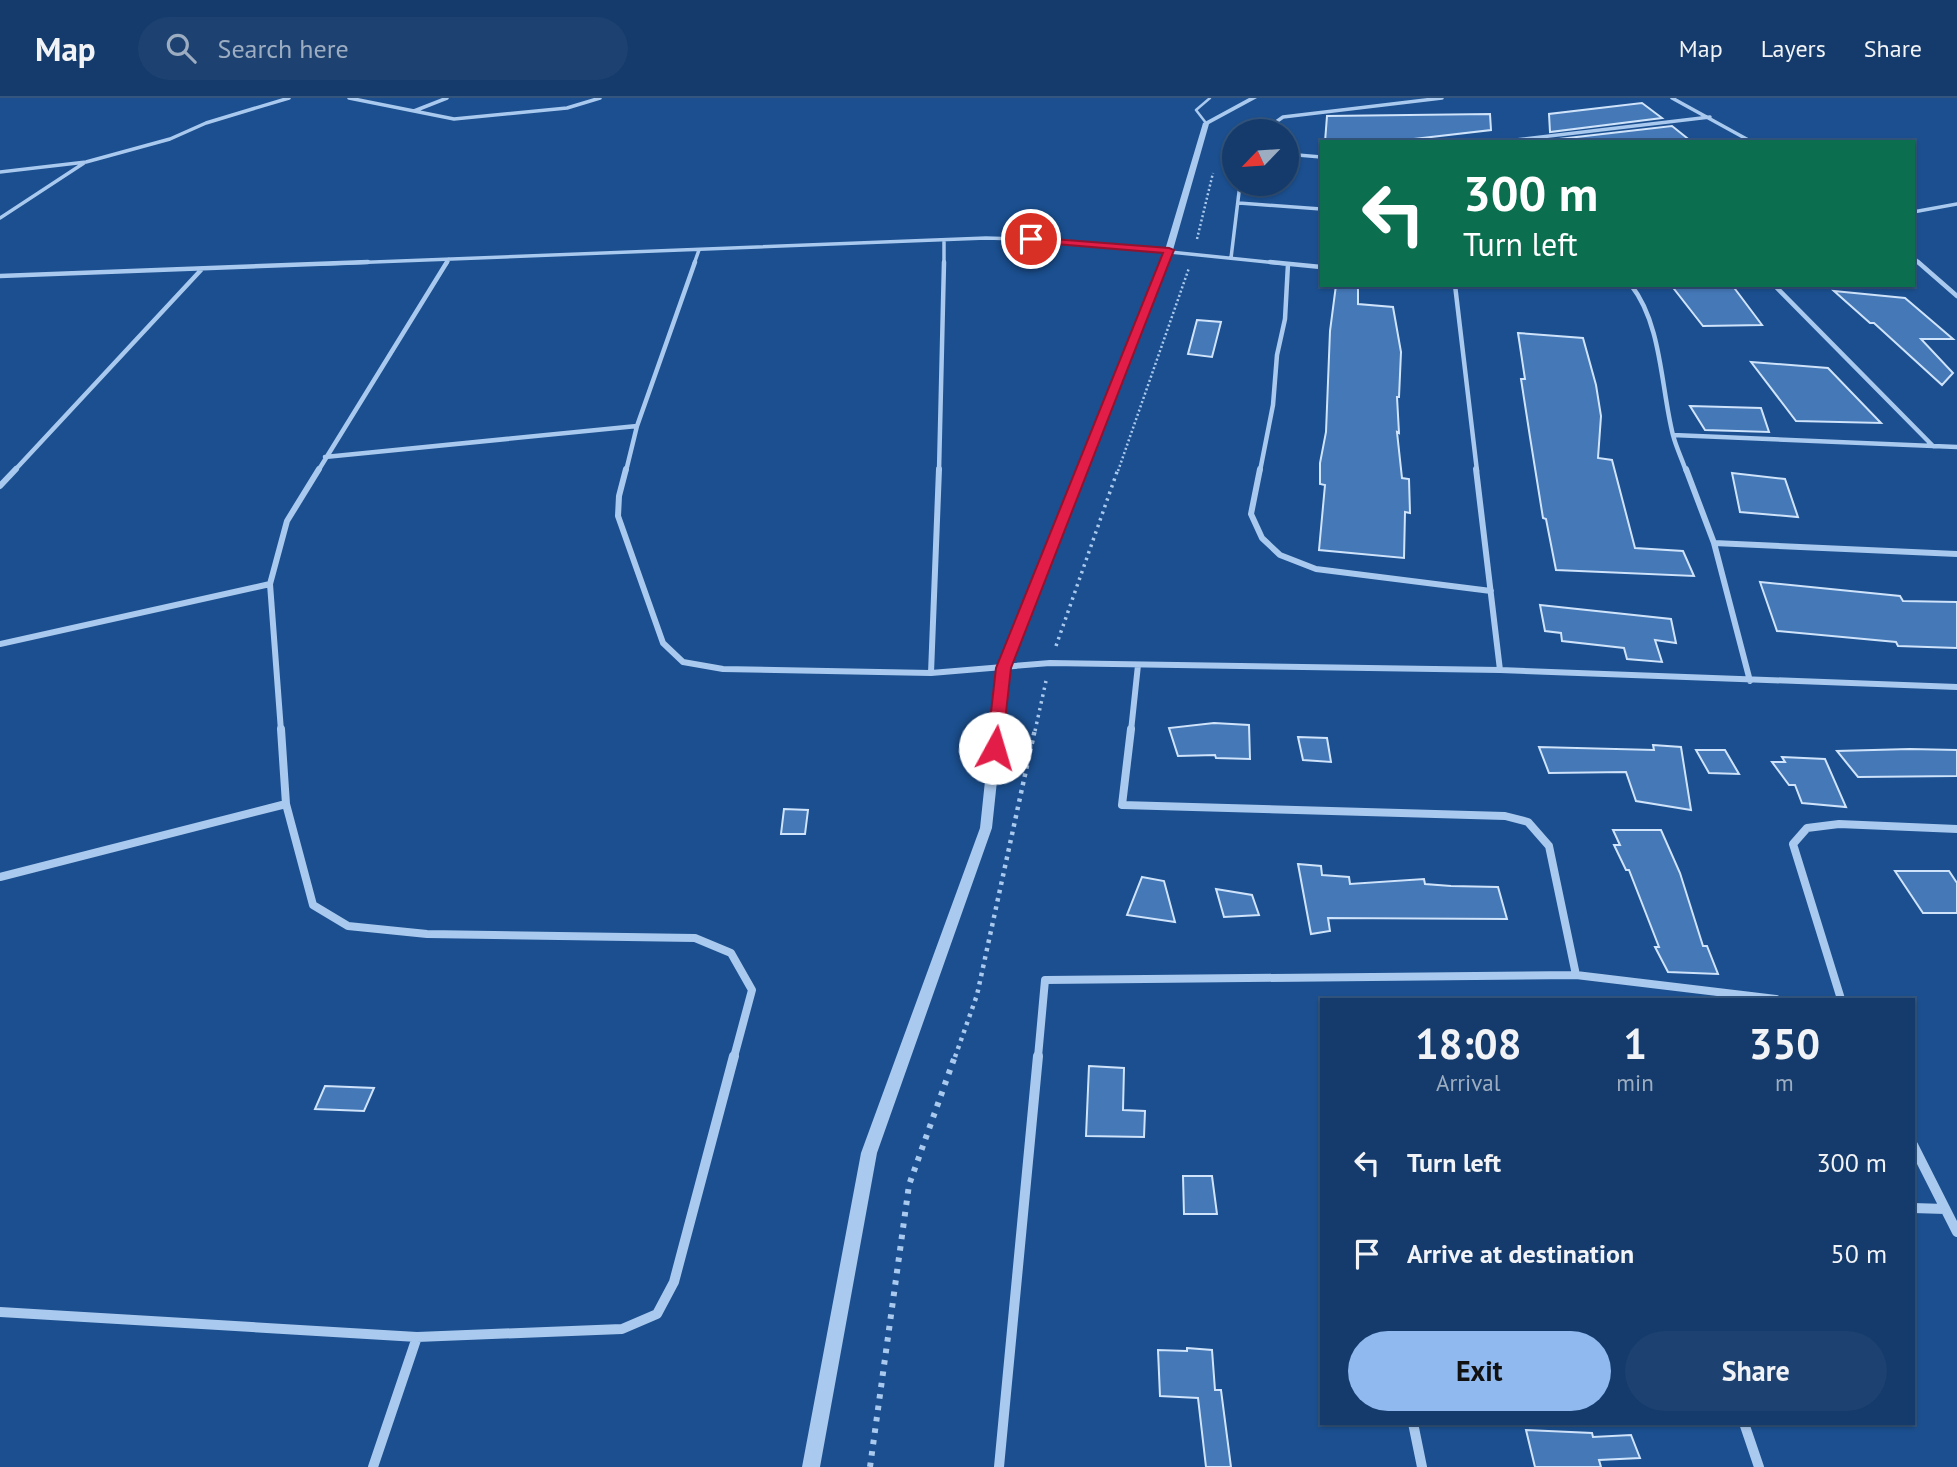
<!DOCTYPE html>
<html lang="en">
<head>
<meta charset="utf-8">
<style>
	:root { --surface:#143b6b; --page:#1d4271; --text:#f1f3f6; --muted:#9dadc1; --line:#33557e; --accent:#90b9f0 }
	body { margin:0; font-family:"PT Sans",sans-serif; background:var(--page); color:var(--text); height:100vh; display:flex; flex-direction:column; font-size:26px; white-space:nowrap }
	* { box-sizing:border-box; margin:0 }
	p { font-size:23px; color:var(--muted) }
	.icon { flex:none; width:38px; height:38px; fill:none; stroke:currentColor; stroke-width:2; stroke-linecap:round; stroke-linejoin:round }
	.map { position:relative; flex:1; overflow:hidden }
	.drawer { position:absolute; left:1320px; top:900px; width:595px; height:427px; display:flex; flex-direction:column; background:var(--surface); border-radius:0px; box-shadow:0 2px 5px #0004,0 0 0 2px var(--line) }
	.drawer>* { flex:none }
	.banner { position:absolute; left:1320px; top:42px; width:595px; height:147px; border-radius:0px; box-shadow:0 2px 5px #0004,0 0 0 2px var(--line); background:#0b6e4f; color:#fff; overflow:hidden }
	.needle { width:46px; rotate:245deg }
	.fabs { position:absolute; left:1222px; top:21px; display:grid; gap:14px }
	.fabs a { display:grid; place-items:center; width:77px; height:77px; border-radius:50%; background:var(--surface); box-shadow:0 2px 5px #0004,0 0 0 2px var(--line); font-size:35px }
	.pin { position:absolute; display:grid; place-items:center; width:60px; height:60px; color:#fff; margin:-30px; border:4px solid #fff; border-radius:50%; box-shadow:0 2px 7px #0007 }
	.me { position:absolute; width:77px; margin:-38px; rotate:6deg; stroke-linejoin:round; filter:drop-shadow(0 0 5px #0008) }
	.turn { display:flex; align-items:center; gap:24px; height:147px; padding:0 28px; font-size:32px }
	.turn .icon { width:91px; height:91px; stroke-width:2.5 }
	.turn b { display:block; font-size:49px; line-height:60px }
	.eta { display:flex; justify-content:space-evenly; align-items:center; height:119px; text-align:center }
	.eta b { font-size:42px; font-weight:800; line-height:49px }
	.primary-button { display:flex; gap:14px; margin-top:auto; padding:14px 28px }
	.primary-button a { flex:1; height:80px; border-radius:42px; background:var(--accent); color:#111; font-size:28px; font-weight:800; line-height:80px; text-align:center }
	.primary-button a+a { background:var(--page); color:var(--text) }
	ul { padding:0; list-style:none }
	li { display:flex; align-items:center; gap:21px; height:91px; padding:0 28px }
	li div { flex:1 }
	li b { display:block; font-size:26px }
	li em { font-style:normal }
	header { display:flex; align-items:center; gap:42px; box-sizing:border-box; height:98px; padding:0 35px; background:var(--surface); border-bottom:2px solid var(--line) }
	header strong { font-size:33px }
	nav { display:flex; gap:38px; margin-inline-start:auto; font-size:24px }
	.search { width:490px; height:63px; background:var(--page); display:flex; align-items:center; gap:18px; box-sizing:border-box; padding:0 24px; border-radius:38px; color:var(--muted); font-size:26px }
	.map>svg:first-child { display:block }
	.building { fill:#4478b7; stroke:#cfe3fa; stroke-width:2 }
	.lines { fill:none; stroke-linecap:round; stroke-linejoin:round }
	.path-far3 { stroke:#a9c9ee; stroke-width:2.5; stroke-dasharray:2 2.5; stroke-linecap:butt }
	.path-far2 { stroke:#a9c9ee; stroke-width:3.5; stroke-dasharray:2.5 4.5; stroke-linecap:butt }
	.path-far1 { stroke:#a9c9ee; stroke-width:4.5; stroke-dasharray:3.5 5; stroke-linecap:butt }
	.path { stroke:#a9c9ee; stroke-width:6; stroke-dasharray:4.5 7; stroke-linecap:butt }
	.service { stroke:#a9c9ee; stroke-width:2.5 }
	.minor-far4 { stroke:#a9c9ee; stroke-width:3.5 }
	.minor-far3 { stroke:#a9c9ee; stroke-width:4.5 }
	.minor-far2 { stroke:#a9c9ee; stroke-width:6 }
	.minor-far1 { stroke:#a9c9ee; stroke-width:8 }
	.minor { stroke:#a9c9ee; stroke-width:10 }
	.tertiary { fill:#a9c9ee; fill-rule:evenodd }
	.route { fill:#e11d48; stroke:#92132f; stroke-width:2 }
</style>
</head>
<body>
<header>
<strong>Map</strong>
<div class="search"><svg class="icon" aria-label="search" viewBox="0 0 24 24"><circle cx="10" cy="10" r="6"/><path d="M15 15l6 6"/></svg>Search here</div>
<nav><a>Map</a><a>Layers</a><a>Share</a></nav>
</header>
<div class="map">
<svg width="1957" height="1369" viewBox="0 0 1957 1369">
	<rect width="100%" height="100%" fill="#1b4f8f"/>
	<path class="building" d="M 1642,5 L 1662,20 L 1550,34 L 1549,16 Z
		M 1490,16 L 1491,32 L 1388,44 L 1325,44 L 1327,18 Z
		M 1672,28 L 1692,44 L 1551,44 L 1551,42 Z
		M 1336,187 L 1358,187 L 1358,206 L 1393,209 L 1401,254 L 1399,299 L 1397,299 L 1399,335 L 1397,334 L 1402,380 L 1409,381 L 1410,415 L 1405,414 L 1404,460 L 1319,452 L 1325,387 L 1320,386 L 1320,365 L 1326,334 L 1330,233 Z
		M 1671,187 L 1732,187 L 1762,227 L 1703,228 Z
		M 1834,193 L 1905,200 L 1953,241 L 1921,241 L 1953,275 L 1942,287 L 1874,225 L 1870,225 Z
		M 1197,222 L 1221,224 L 1212,259 L 1188,256 Z
		M 1518,235 L 1583,240 L 1596,287 L 1601,318 L 1598,360 L 1612,362 L 1635,450 L 1683,453 L 1694,478 L 1556,472 L 1546,421 L 1543,420 L 1530,339 L 1521,281 L 1525,281 Z
		M 1751,264 L 1828,270 L 1881,325 L 1796,323 Z
		M 1690,308 L 1761,310 L 1769,334 L 1705,332 Z
		M 1732,375 L 1785,381 L 1798,419 L 1740,414 Z
		M 1760,484 L 1900,498 L 1903,503 L 1957,504 L 1957,550 L 1898,548 L 1896,544 L 1777,533 Z
		M 1540,507 L 1671,521 L 1676,545 L 1655,542 L 1662,564 L 1627,561 L 1624,550 L 1562,543 L 1561,535 L 1545,533 Z
		M 1214,625 L 1249,627 L 1250,661 L 1216,660 L 1215,657 L 1178,658 L 1169,630 Z
		M 1298,639 L 1327,640 L 1331,664 L 1303,662 Z
		M 1653,647 L 1681,649 L 1691,712 L 1636,703 L 1626,674 L 1549,675 L 1539,649 L 1654,652 Z
		M 1910,651 L 1957,652 L 1957,678 L 1858,679 L 1837,653 Z
		M 1696,652 L 1725,652 L 1739,676 L 1709,675 Z
		M 1782,659 L 1825,661 L 1846,709 L 1802,705 L 1795,687 L 1789,687 L 1772,664 L 1785,664 Z
		M 784,711 L 808,712 L 805,736 L 781,736 Z
		M 1613,732 L 1661,732 L 1680,775 L 1703,848 L 1707,848 L 1718,876 L 1668,874 L 1655,849 L 1659,849 L 1629,772 L 1626,772 L 1614,747 L 1620,747 Z
		M 1298,766 L 1321,768 L 1322,777 L 1349,779 L 1350,786 L 1424,781 L 1425,786 L 1451,788 L 1498,789 L 1507,821 L 1328,820 L 1330,833 L 1311,836 Z
		M 1895,773 L 1949,773 L 1957,785 L 1957,815 L 1923,815 Z
		M 1142,779 L 1164,783 L 1175,824 L 1127,817 Z
		M 1216,791 L 1252,797 L 1259,817 L 1224,819 Z
		M 1089,968 L 1124,970 L 1123,1012 L 1145,1013 L 1144,1039 L 1086,1038 Z
		M 325,988 L 374,990 L 364,1013 L 315,1011 Z
		M 1183,1078 L 1212,1078 L 1217,1116 L 1184,1116 Z
		M 1187,1250 L 1212,1252 L 1215,1292 L 1221,1292 L 1231,1369 L 1206,1369 L 1198,1300 L 1160,1298 L 1158,1252 L 1187,1253 Z
		M 1526,1332 L 1592,1335 L 1593,1339 L 1631,1337 L 1640,1360 L 1599,1362 L 1601,1369 L 1535,1369 Z"/>
	<g class="lines">
		<path class="path-far3" d="M 1197,141 L 1213,75
			M 1118,373 L 1189,170"/>
		<path class="path-far2" d="M 1056,548 L 1118,371
			M 1035,633 L 1046,583"/>
		<path class="path-far1" d="M 955,959 L 977,897 L 1035,631"/>
		<path class="path" d="M 870,1369 L 909,1087 L 955,958"/>
		<path class="service" d="M 1206,25 L 1196,12 L 1210,0"/>
		<path class="minor-far4" d="M 349,0 L 454,21 L 567,10 L 600,0
			M 1672,0 L 1752,44
			M 414,13 L 447,0
			M 1263,33 L 1283,19 L 1442,0
			M 1499,44 L 1710,19
			M 1286,56 L 1321,59
			M 0,74 L 86,64 L 170,41 L 206,25 L 289,0
			M 1239,105 L 1321,111
			M 1913,114 L 1957,106
			M 0,120 L 84,65
			M 1913,159 L 1920,166
			M 1231,160 L 1240,86
			M 322,166 L 986,140 L 1053,142 L 1287,166
			M 446,166 L 449,161
			M 694,166 L 699,152
			M 944,166 L 944,144"/>
		<path class="minor-far3" d="M 1270,164 L 1321,169
			M 1918,164 L 1957,198
			M 0,178 L 368,164
			M 1455,187 L 1477,373
			M 1631,187 C 1662,226 1661,291 1673,337 C 1676,349 1682,361 1686,373
			M 1774,187 L 1933,348
			M 1673,337 L 1957,349
			M 325,359 L 637,328
			M 14,373 L 201,172
			M 318,373 L 447,164
			M 626,373 L 637,328 L 695,164
			M 939,373 L 944,164
			M 1260,373 L 1273,307 L 1277,257 L 1285,221 L 1288,166"/>
		<path class="minor-far2" d="M 626,371 L 619,398 L 618,418 L 663,545 L 683,564 L 723,571 L 931,575 L 1050,565 L 1500,572 L 1957,589
			M 1260,371 L 1251,416 L 1262,440 L 1280,457 L 1316,471 L 1491,493
			M 1476,371 L 1500,572
			M 1686,371 L 1714,445 L 1750,583
			M 0,388 L 16,371
			M 1714,445 L 1957,456
			M 0,546 L 270,486
			M 931,575 L 939,371
			M 281,633 L 270,486 L 287,423 L 319,371
			M 1131,633 L 1138,567"/>
		<path class="minor-far1" d="M 281,631 L 286,706 L 313,807 L 348,828 L 427,836 L 695,840 L 731,855 L 752,892 L 734,959
			M 1131,631 L 1122,707 L 1505,718 L 1528,724 L 1549,748 L 1576,877
			M 0,779 L 286,706
			M 1841,901 L 1793,746 L 1807,730 L 1839,726 L 1957,731
			M 1038,959 L 1045,882 L 1576,877 L 1776,901"/>
		<path class="minor" d="M 1913,1047 L 1957,1134
			M 1913,1110 L 1945,1111
			M 0,1214 L 417,1239 L 622,1231 L 657,1216 L 674,1184 L 734,958
			M 1413,1325 L 1422,1369
			M 1744,1325 L 1759,1369
			M 373,1369 L 417,1239
			M 999,1369 L 1038,958"/>
		<path class="tertiary" d="M 1249,0 L 1257,0 L 1209,26 L 1173,152 L 1009,570 L 992,730 L 877,1055 L 820,1369 L 802,1369 L 861,1055 L 980,730 L 997,570 L 1165,152 L 1203,25 Z"/>
	</g>
	<path class="route" d="M 1027,139 L 1169,150 L 1174,152 L 1011,570 L 1002,650 L 995,655 L 987,650 L 996,570 L 1163,155 L 1031,144 L 1026,141 Z"/>
</svg>
<div class="fabs">
<a><svg class="needle" viewBox="-14 -14 28 28"><path d="M0-13l5 13h-10z" fill="#e53935"/><path d="M0 13l5-13h-10z" fill="#9dadc1"/></svg></a>
</div>
<div class="pin" style="left:1031px;top:141px;background:#d93025"><svg class="icon" aria-label="arrive" viewBox="0 0 24 24"><path d="M6 21V4h12l-3 4 3 4H6"/></svg></div>
<svg class="me" style="left:995px;top:650px" viewBox="-20 -20 40 40"><circle r="19" fill="#fff"/><path d="M0-13L10 11 0 6-10 11z" fill="#e11d48"/></svg>
<div class="banner">
<div class="turn"><svg class="icon" aria-label="left" viewBox="0 0 24 24"><path d="M17 20v-9H6M10 6l-5 5 5 5"/></svg><div><b>300 m</b>Turn left</div></div>
</div>
<section class="drawer">
<div class="eta">
<div><b>18:08</b><p>Arrival</p></div>
<div><b>1</b><p>min</p></div>
<div><b>350</b><p>m</p></div>
</div>
<ul>
<li><svg class="icon" aria-label="left" viewBox="0 0 24 24"><path d="M17 20v-9H6M10 6l-5 5 5 5"/></svg><div><b>Turn left</b></div><em>300 m</em></li>
<li><svg class="icon" aria-label="arrive" viewBox="0 0 24 24"><path d="M6 21V4h12l-3 4 3 4H6"/></svg><div><b>Arrive at destination</b></div><em>50 m</em></li>
</ul>
<div class="primary-button"><a>Exit</a><a>Share</a></div>
</section>
</div>
</body>
</html>
